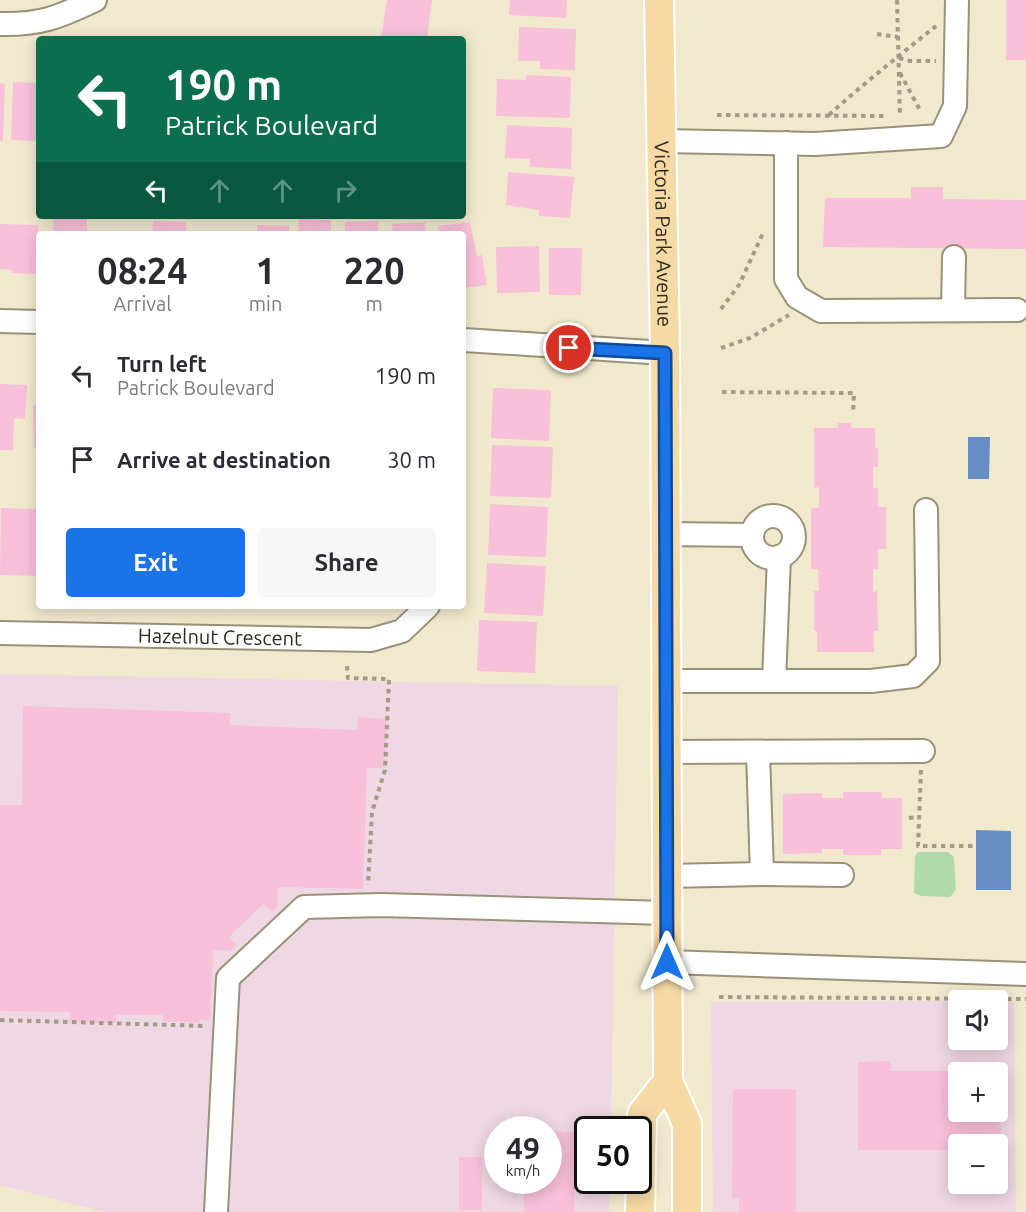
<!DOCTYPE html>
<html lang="en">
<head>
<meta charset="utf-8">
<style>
	:root { --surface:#fff; --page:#f7f7f7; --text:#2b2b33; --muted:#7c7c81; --accent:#1a73e8 }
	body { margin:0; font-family:Ubuntu,sans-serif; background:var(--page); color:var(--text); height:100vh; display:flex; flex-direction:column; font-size:22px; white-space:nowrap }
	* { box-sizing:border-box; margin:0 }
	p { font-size:20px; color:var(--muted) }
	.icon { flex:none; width:33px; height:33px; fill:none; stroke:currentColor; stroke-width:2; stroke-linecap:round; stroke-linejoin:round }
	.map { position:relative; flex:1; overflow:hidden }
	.panel { position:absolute; left:36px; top:231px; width:430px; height:378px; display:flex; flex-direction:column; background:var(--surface); border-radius:6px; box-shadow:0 3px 15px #0003 }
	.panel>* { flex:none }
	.hud { position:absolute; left:36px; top:36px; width:430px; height:183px; border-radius:6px; box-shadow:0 3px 15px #0003; background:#0b6e4f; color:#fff; overflow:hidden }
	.tools { position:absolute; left:948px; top:990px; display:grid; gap:12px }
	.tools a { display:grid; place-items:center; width:60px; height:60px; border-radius:6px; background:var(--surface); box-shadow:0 3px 15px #0003; font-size:30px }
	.speed { position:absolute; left:484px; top:1116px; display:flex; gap:12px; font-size:30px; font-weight:700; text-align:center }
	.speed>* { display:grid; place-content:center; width:78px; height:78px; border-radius:50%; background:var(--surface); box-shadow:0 3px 15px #0003; line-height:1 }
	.speed small { font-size:15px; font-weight:400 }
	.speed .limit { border:3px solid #111; border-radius:9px; background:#fff; color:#111 }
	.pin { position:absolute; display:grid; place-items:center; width:51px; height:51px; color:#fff; margin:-26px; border:3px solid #fff; border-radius:50%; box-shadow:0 2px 6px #0007 }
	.me { position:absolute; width:66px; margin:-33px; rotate:0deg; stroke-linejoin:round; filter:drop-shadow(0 0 4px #0008) }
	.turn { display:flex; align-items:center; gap:21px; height:126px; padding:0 30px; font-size:27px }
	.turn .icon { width:78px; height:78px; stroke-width:2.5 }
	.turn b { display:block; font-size:42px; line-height:51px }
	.lanes { display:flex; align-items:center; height:57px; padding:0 30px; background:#0003; justify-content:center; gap:30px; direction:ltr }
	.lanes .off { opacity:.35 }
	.eta { display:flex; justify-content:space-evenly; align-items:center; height:102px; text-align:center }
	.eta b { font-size:36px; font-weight:700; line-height:42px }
	.action { display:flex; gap:12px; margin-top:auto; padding:12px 30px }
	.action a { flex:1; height:69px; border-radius:6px; background:var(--accent); color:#fff; font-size:24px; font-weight:700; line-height:69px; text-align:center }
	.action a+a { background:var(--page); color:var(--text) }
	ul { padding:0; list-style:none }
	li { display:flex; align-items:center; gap:18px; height:84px; padding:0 30px }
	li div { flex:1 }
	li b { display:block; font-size:22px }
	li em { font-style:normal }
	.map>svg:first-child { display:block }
	.commercial { fill:#efd8e3; fill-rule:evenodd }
	.green { fill:#b0daac }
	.water { fill:#678ec2 }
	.building { fill:#f9c0da }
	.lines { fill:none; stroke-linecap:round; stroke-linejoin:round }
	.minor-casing { stroke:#989278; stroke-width:26 }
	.major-casing { stroke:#fff; stroke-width:32 }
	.path { stroke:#a19b87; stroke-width:4; stroke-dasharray:4.5 4.5; stroke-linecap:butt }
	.minor { stroke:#fff; stroke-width:22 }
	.major { stroke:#f5daa6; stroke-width:28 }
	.route-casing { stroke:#114b97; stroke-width:15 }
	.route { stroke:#1a73e8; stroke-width:10 }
	.labels { text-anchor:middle; stroke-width:5; stroke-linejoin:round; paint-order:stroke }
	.street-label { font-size:20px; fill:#2c291f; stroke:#f1e9ce }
</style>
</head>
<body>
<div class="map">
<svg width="1026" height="1212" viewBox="0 0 1026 1212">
	<rect width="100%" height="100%" fill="#f1e9ce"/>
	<path class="commercial" d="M 0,674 L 618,686 L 611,1129 L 588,1130 L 588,1180 L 610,1181 L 609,1212 L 104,1212 L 0,1185 ZM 498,1130 L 549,1130 L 549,1180 L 498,1180 Z
		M 958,1001 L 958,1040 L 998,1040 L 998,1001 L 1014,1001 L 1016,1212 L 713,1212 L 711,1002 ZM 958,1072 L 998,1072 L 998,1112 L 958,1112 ZM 958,1144 L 998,1144 L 998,1184 L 958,1184 Z"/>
	<path class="green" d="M 918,852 L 948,852 L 954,857 L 956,890 L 950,897 L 921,896 L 914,893 L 915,856 Z"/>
	<path class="water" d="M 968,437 L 990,437 L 989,479 L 968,479 Z
		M 976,830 L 1011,831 L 1011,890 L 976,890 Z"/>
	<path class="building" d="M 387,0 L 432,0 L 427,39 L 381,39 Z
		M 510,0 L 567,0 L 566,18 L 509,15 Z
		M 1006,0 L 1026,0 L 1026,60 L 1006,60 Z
		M 519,27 L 576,29 L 575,70 L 540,69 L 540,61 L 518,61 Z
		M 526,75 L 571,77 L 570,118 L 496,116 L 497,79 L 526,80 Z
		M 13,82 L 39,83 L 39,141 L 11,140 Z
		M 0,83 L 5,84 L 3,141 L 0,141 Z
		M 507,125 L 572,128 L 571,169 L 530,167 L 530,159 L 505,158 Z
		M 508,172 L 574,177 L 570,218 L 539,216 L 539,210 L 506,205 Z
		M 911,187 L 943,187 L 943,199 L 1026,200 L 1026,249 L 823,247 L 825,198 L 911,198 Z
		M 54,217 L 87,218 L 87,234 L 53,234 Z
		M 299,219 L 331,220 L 331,234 L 298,234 Z
		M 153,221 L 186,222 L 186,234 L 152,234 Z
		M 378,221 L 378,234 L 345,234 L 345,222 Z
		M 425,222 L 426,234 L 393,234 L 392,224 Z
		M 470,222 L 477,256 L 482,255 L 487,285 L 464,288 L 464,234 L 439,234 L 438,226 Z
		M 0,224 L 38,225 L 36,274 L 12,273 L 12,270 L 0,269 Z
		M 257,225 L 289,226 L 289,234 L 257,234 Z
		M 539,246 L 540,292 L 497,293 L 496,247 Z
		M 549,248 L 582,248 L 581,295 L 549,295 Z
		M 0,384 L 27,385 L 25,419 L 14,418 L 13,450 L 0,450 Z
		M 493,388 L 551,390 L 549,441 L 491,438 Z
		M 33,405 L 39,405 L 39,449 L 34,448 Z
		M 838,423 L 851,423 L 851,428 L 875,428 L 875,448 L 878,448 L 878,467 L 873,467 L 873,488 L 878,488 L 878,507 L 886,507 L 886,549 L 878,549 L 878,569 L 873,569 L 873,592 L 877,591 L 878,631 L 874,631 L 874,652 L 817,652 L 817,631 L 814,631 L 814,591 L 819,591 L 818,569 L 811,569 L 811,508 L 819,508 L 819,487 L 814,488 L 814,428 L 838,428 Z
		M 492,445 L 553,447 L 551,498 L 490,496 Z
		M 490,504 L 548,507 L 546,557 L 488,555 Z
		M 1,508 L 38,509 L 39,576 L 0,575 Z
		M 487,563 L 546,566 L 543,616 L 484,613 Z
		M 479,620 L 537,622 L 535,673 L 477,671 Z
		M 23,706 L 230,713 L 230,725 L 357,730 L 358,717 L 387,719 L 385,768 L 367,768 L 363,889 L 278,887 L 277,907 L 272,912 L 263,904 L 229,937 L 236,944 L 230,951 L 213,950 L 210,1021 L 200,1020 L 199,1023 L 163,1021 L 163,1015 L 116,1015 L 116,1023 L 69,1022 L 70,1012 L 0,1011 L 0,805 L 22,805 Z
		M 843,792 L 882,792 L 882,798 L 902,798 L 902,849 L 881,849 L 881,855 L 843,855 L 843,849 L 822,849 L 822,853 L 783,854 L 783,794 L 822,793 L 822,798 L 843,798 Z
		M 891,1061 L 890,1071 L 958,1071 L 958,1112 L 998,1112 L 998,1071 L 1001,1071 L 1001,1150 L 998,1150 L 998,1144 L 958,1144 L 958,1150 L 858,1150 L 858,1062 Z
		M 733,1089 L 796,1089 L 796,1212 L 739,1212 L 739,1198 L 732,1198 Z
		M 549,1131 L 577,1132 L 574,1212 L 524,1212 L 525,1180 L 549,1180 Z
		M 459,1157 L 482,1157 L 482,1210 L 459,1210 Z"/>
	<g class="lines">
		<g class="minor-casing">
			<g id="minor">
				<path d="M 0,24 C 41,25 59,17 95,0"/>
				<path d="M 662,141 L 815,144 L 941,136 L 955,106 L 957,0"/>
				<path d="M 786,143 L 786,279 L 797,297 L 821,311 L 1017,310"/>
				<path d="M 953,310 L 954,257"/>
				<path d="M 0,321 L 39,322"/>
				<path d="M 464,340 L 665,353"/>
				<circle cx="773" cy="537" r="21"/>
				<path d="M 665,534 L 752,535"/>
				<path id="s1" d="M 0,633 L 371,640 L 402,631 L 428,606"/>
				<path d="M 666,681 L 871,681 L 913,676 L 928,661 L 926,510"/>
				<path d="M 774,681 L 779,557"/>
				<path d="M 667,752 L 923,751"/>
				<path d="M 758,752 L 762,874"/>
				<path d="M 667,876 L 762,874 L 842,875"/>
				<path d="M 667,962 L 1026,974"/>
				<path d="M 216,1212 L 228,978 L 304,907 L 381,905 L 667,913"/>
			</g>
		</g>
		<g class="major-casing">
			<g id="major">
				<path id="s2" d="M 659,0 L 665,353 L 668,1081 L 687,1124 L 687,1212"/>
				<path d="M 640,1212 L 642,1114 L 668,1081"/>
			</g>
		</g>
		<path class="path" d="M 897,0 L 900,117
			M 877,34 L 898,37
			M 899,58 L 910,61 L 936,61
			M 900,73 L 921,112
			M 717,115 L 884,116
			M 829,115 C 863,84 900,55 936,26
			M 721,309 L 739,285 L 764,231
			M 721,348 L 750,338 L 789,315
			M 722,392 L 854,393 L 853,413
			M 347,666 L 348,678 L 389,679 L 385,770 L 372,812 L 368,885
			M 921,770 L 918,846 L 973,846
			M 909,818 L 919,817
			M 719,997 L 1026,999
			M 0,1020 L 206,1026"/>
		<use href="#minor" class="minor"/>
		<use href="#major" class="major"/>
	</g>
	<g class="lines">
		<g class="route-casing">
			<path id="route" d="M 569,348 L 665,353 L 667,962"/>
		</g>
		<use href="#route" class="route"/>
	</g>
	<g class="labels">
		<g class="street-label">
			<text dy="7" stroke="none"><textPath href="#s2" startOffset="234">Victoria Park Avenue</textPath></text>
			<text dy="7" stroke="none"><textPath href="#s1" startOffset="220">Hazelnut Crescent</textPath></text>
		</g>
	</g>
</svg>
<div class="tools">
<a><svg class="icon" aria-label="sound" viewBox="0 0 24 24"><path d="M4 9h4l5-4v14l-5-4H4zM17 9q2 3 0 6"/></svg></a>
<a>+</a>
<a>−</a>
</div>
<div class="speed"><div>49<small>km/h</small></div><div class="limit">50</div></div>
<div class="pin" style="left:569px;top:348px;background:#d93025"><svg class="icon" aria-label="arrive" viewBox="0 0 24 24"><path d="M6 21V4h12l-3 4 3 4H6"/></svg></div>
<svg class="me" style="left:667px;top:962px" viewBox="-20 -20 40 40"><path d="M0-17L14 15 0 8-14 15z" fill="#1a73e8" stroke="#fff" stroke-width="4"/></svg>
<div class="hud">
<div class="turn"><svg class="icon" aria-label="left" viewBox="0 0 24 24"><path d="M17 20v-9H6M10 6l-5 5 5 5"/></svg><div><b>190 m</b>Patrick Boulevard</div></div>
<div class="lanes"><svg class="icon" aria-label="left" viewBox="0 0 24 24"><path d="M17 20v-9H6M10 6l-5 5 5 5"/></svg><svg class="icon off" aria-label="ahead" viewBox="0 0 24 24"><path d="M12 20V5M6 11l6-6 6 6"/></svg><svg class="icon off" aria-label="ahead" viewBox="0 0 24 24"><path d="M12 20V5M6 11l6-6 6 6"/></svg><svg class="icon off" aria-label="right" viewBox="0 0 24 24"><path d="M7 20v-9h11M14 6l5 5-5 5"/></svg></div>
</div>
<section class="panel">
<div class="eta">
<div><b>08:24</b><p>Arrival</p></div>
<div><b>1</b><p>min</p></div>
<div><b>220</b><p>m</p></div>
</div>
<ul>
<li><svg class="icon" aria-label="left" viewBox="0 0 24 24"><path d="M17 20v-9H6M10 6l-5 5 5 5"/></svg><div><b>Turn left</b><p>Patrick Boulevard</p></div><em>190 m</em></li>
<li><svg class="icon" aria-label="arrive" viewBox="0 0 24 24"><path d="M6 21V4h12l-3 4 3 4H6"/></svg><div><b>Arrive at destination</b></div><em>30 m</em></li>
</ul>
<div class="action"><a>Exit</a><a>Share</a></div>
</section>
</div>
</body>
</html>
